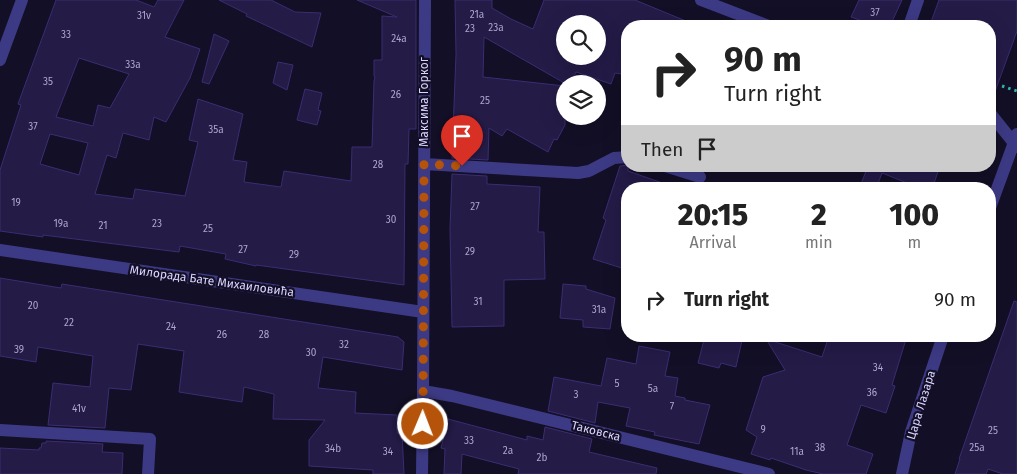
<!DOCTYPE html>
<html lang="en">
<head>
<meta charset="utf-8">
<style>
	:root { --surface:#fff; --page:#f2f2f2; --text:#222; --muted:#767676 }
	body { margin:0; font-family:"Fira Sans",sans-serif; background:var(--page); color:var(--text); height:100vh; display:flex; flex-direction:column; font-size:19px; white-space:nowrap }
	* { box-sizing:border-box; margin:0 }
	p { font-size:16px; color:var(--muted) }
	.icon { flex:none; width:28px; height:28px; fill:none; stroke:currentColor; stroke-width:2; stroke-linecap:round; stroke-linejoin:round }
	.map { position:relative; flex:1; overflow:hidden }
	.panel { position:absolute; left:621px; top:182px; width:375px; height:160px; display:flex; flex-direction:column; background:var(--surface); border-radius:20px; box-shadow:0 5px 20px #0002 }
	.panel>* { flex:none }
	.banner { position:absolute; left:621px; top:20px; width:375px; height:152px; border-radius:20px; box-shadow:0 5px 20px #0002; background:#fff; color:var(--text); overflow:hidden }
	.tools { position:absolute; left:556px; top:15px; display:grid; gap:10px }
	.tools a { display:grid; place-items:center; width:50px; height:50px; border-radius:50%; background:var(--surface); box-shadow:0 5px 20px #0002; font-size:25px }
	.pin { position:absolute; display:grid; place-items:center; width:42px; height:42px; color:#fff; margin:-51px -21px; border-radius:50% 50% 50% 0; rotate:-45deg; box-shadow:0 0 5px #0007 }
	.pin .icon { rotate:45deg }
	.me { position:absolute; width:55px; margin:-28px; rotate:1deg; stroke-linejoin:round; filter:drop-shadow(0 0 4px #0008) }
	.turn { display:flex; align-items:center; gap:18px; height:105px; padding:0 20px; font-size:22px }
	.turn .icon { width:65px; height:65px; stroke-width:2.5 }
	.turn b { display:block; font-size:35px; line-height:42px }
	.then { display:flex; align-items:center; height:48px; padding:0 20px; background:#0003; gap:10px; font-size:19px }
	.eta { display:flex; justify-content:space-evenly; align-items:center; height:85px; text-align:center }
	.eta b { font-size:30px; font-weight:800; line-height:35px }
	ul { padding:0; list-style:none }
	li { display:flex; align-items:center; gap:15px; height:65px; padding:0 20px }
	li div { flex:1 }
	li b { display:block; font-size:19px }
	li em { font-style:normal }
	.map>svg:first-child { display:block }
	.building { fill:#241b47; stroke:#3b2d73; fill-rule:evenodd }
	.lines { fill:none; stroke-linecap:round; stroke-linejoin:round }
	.path { stroke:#2fb8b0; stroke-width:3; stroke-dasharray:2.5 4; stroke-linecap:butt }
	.minor { stroke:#3d3a85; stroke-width:12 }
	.route { stroke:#b45309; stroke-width:9; stroke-dasharray:0 16.2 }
	.labels { text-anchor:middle; stroke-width:4.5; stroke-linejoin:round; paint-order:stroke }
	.number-label { font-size:10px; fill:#aca6d1 }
	.street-label { font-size:12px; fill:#d9d4ff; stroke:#130f26 }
</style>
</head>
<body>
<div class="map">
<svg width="1017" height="474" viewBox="0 0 1017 474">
	<rect width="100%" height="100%" fill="#130f26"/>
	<path class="building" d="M 56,0 L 136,0 L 154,7 L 158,0 L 184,0 L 165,37 L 200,49 L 190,78 L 166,122 L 154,117 L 149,140 L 123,133 L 116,158 L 107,155 L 95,194 L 133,199 L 135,189 L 185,196 L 198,142 L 189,140 L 198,99 L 243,114 L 233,160 L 247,162 L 244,182 L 281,187 L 284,171 L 351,181 L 352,147 L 372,147 L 374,81 L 375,77 L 374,76 L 374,60 L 382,60 L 382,16 L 397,17 L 357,0 L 416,0 L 416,129 L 409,129 L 408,164 L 405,164 L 404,285 L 256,265 L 256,266 L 225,259 L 226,254 L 180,246 L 179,252 L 43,235 L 43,237 L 0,231 L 0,170 L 21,105 L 18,104 ZM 79,58 L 129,74 L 110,108 L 98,105 L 93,126 L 56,117 ZM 50,134 L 88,143 L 79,175 L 40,164 Z
		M 219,0 L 271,0 L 295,12 L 321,13 L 312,47 L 246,16 L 247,14 Z
		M 455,0 L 492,0 L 492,8 L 511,19 L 533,29 L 544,0 L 635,0 L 698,26 L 628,26 L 628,75 L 615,73 L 611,84 L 576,72 L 570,84 L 566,84 L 484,37 L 483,77 L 565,86 L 565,125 L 557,140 L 554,139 L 548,152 L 507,129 L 502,136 L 489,128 L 488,160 L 452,158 L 456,54 ZM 565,24 L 598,24 L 598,56 L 565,56 Z
		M 859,0 L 902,0 L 890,26 L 876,26 L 851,17 Z
		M 939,0 L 1017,0 L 1017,31 L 992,100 L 990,100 L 990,26 L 940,26 L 931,22 Z
		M 214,34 L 229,41 L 209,84 L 202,82 Z
		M 278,62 L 293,65 L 287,90 L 273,83 Z
		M 305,89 L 322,93 L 318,110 L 321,111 L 317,125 L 297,120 Z
		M 628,165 L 628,171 L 671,186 L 671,189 L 628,189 L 628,270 L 593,259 L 606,220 L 603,218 L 620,166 Z
		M 868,166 L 940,166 L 932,189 L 922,189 L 882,173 L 876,189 L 859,189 Z
		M 452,174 L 487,176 L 487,184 L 540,187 L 538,232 L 544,232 L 545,279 L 504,280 L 504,326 L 452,327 L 450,229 Z
		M 0,278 L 61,288 L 62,284 L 398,337 L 404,342 L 402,370 L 323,357 L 318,388 L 356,392 L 355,413 L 397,415 L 397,433 L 402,433 L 404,474 L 373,474 L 373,470 L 309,466 L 309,440 L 325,420 L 273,419 L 274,394 L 244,387 L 242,402 L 179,392 L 184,351 L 138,344 L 131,390 L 109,388 L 105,428 L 48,425 L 53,383 L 90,387 L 93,356 L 38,347 L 36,362 L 0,356 Z
		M 563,284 L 586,286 L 586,289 L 615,298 L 610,329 L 583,327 L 583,320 L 560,318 Z
		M 1014,301 L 1017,302 L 1017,474 L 1003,474 L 988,469 L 986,474 L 955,474 L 960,459 L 959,459 Z
		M 705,336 L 743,336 L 736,367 L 721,363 L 719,368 L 698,363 Z
		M 829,336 L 907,336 L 892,385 L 895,386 L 886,413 L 861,405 L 847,445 L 873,454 L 866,474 L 823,474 L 806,470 L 771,458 L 770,460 L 751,454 L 757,437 L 746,430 L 763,377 L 785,370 L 766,339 L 822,357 Z
		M 639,346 L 670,352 L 665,376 L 678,378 L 675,396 L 685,398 L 685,400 L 710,405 L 699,444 L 654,435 L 655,432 L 626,426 L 630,408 L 598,402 L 595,423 L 548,411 L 554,377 L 601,386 L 607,358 L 636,364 Z
		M 448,419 L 527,440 L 527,436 L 543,440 L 545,427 L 592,439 L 589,452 L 657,468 L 656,474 L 518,474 L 519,469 L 462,454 L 461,474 L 444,474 L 445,449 L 441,448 Z
		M 46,441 L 103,444 L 102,452 L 123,453 L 122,474 L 0,474 L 0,448 L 39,450 L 39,448 L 41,448 L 42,443 L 46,443 Z"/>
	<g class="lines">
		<path class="path" d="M 1002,86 L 1017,91"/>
		<path class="minor" d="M 701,0 L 769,26
			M 909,26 L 918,0
			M 0,60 L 22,0
			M 990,113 L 1017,147
			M 424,164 L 578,173 L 589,171 L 614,158 L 628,157
			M 665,166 L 700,177
			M 990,208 L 1017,134
			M 0,250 L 423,312
			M 423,391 L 452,396 L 769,474
			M 0,430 L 150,439 L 148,474
			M 422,474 L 423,391 L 425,0
			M 902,474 L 911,432 L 943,336"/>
	</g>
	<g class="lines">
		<path class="route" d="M 423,424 L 424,164 L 462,166"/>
	</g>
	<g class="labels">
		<g class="number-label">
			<text x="875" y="16">37</text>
			<text x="477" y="18">21a</text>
			<text x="144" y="19">31v</text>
			<text x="496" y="31">23a</text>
			<text x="470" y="32">23</text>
			<text x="66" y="38">33</text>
			<text x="399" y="42">24a</text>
			<text x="133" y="68">33a</text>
			<text x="48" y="85">35</text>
			<text x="396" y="98">26</text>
			<text x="485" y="104">25</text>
			<text x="33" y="130">37</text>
			<text x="216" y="133">35a</text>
			<text x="378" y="168">28</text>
			<text x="16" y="206">19</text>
			<text x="475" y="210">27</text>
			<text x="391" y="223">30</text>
			<text x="61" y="227">19a</text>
			<text x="157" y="227">23</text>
			<text x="103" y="229">21</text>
			<text x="208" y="232">25</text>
			<text x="243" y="253">27</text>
			<text x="470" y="255">29</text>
			<text x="294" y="258">29</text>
			<text x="478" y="305">31</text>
			<text x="33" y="309">20</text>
			<text x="599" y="313">31a</text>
			<text x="69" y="326">22</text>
			<text x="171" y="330">24</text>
			<text x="222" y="338">26</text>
			<text x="264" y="338">28</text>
			<text x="344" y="348">32</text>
			<text x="19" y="353">39</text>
			<text x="311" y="356">30</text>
			<text x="878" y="371">34</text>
			<text x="617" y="387">5</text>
			<text x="653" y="392">5a</text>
			<text x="872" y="396">36</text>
			<text x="576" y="398">3</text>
			<text x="672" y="410">7</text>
			<text x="79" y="412">41v</text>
			<text x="763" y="433">9</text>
			<text x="993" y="434">25</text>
			<text x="469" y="444">33</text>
			<text x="820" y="451">38</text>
			<text x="977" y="451">25a</text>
			<text x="333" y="452">34b</text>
			<text x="508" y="454">2a</text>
			<text x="388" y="455">34</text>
			<text x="797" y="455">11a</text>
			<text x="542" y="461">2b</text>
		</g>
		<g class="street-label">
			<text transform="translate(424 102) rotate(-90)" y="4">Максима Горког</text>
			<text transform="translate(212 281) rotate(8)" y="4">Милорада Бате Михаиловића</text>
			<text transform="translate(921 405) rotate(-73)" y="4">Цара Лазара</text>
			<text transform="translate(596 431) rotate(14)" y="4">Таковска</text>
		</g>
	</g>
</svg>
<div class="tools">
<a><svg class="icon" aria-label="search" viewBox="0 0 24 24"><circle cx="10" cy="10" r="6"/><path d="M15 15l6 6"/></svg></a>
<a><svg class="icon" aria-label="layers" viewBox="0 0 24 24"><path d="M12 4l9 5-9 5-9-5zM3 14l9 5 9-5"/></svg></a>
</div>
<div class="pin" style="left:462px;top:166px;background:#d93025"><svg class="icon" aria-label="arrive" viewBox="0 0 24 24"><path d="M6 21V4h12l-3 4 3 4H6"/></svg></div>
<svg class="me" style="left:423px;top:424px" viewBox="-20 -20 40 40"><circle r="17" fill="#b45309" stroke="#fff" stroke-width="3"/><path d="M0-11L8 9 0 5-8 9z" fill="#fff"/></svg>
<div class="banner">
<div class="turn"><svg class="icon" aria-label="right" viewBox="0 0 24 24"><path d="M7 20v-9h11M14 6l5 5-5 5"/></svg><div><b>90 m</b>Turn right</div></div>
<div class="then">Then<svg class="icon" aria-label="arrive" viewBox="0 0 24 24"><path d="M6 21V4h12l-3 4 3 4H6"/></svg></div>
</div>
<section class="panel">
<div class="eta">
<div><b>20:15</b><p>Arrival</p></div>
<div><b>2</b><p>min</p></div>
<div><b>100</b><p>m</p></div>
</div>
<ul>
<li><svg class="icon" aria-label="right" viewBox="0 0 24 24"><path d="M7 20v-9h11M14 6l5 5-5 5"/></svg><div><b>Turn right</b></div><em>90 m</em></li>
</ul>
</section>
</div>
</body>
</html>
